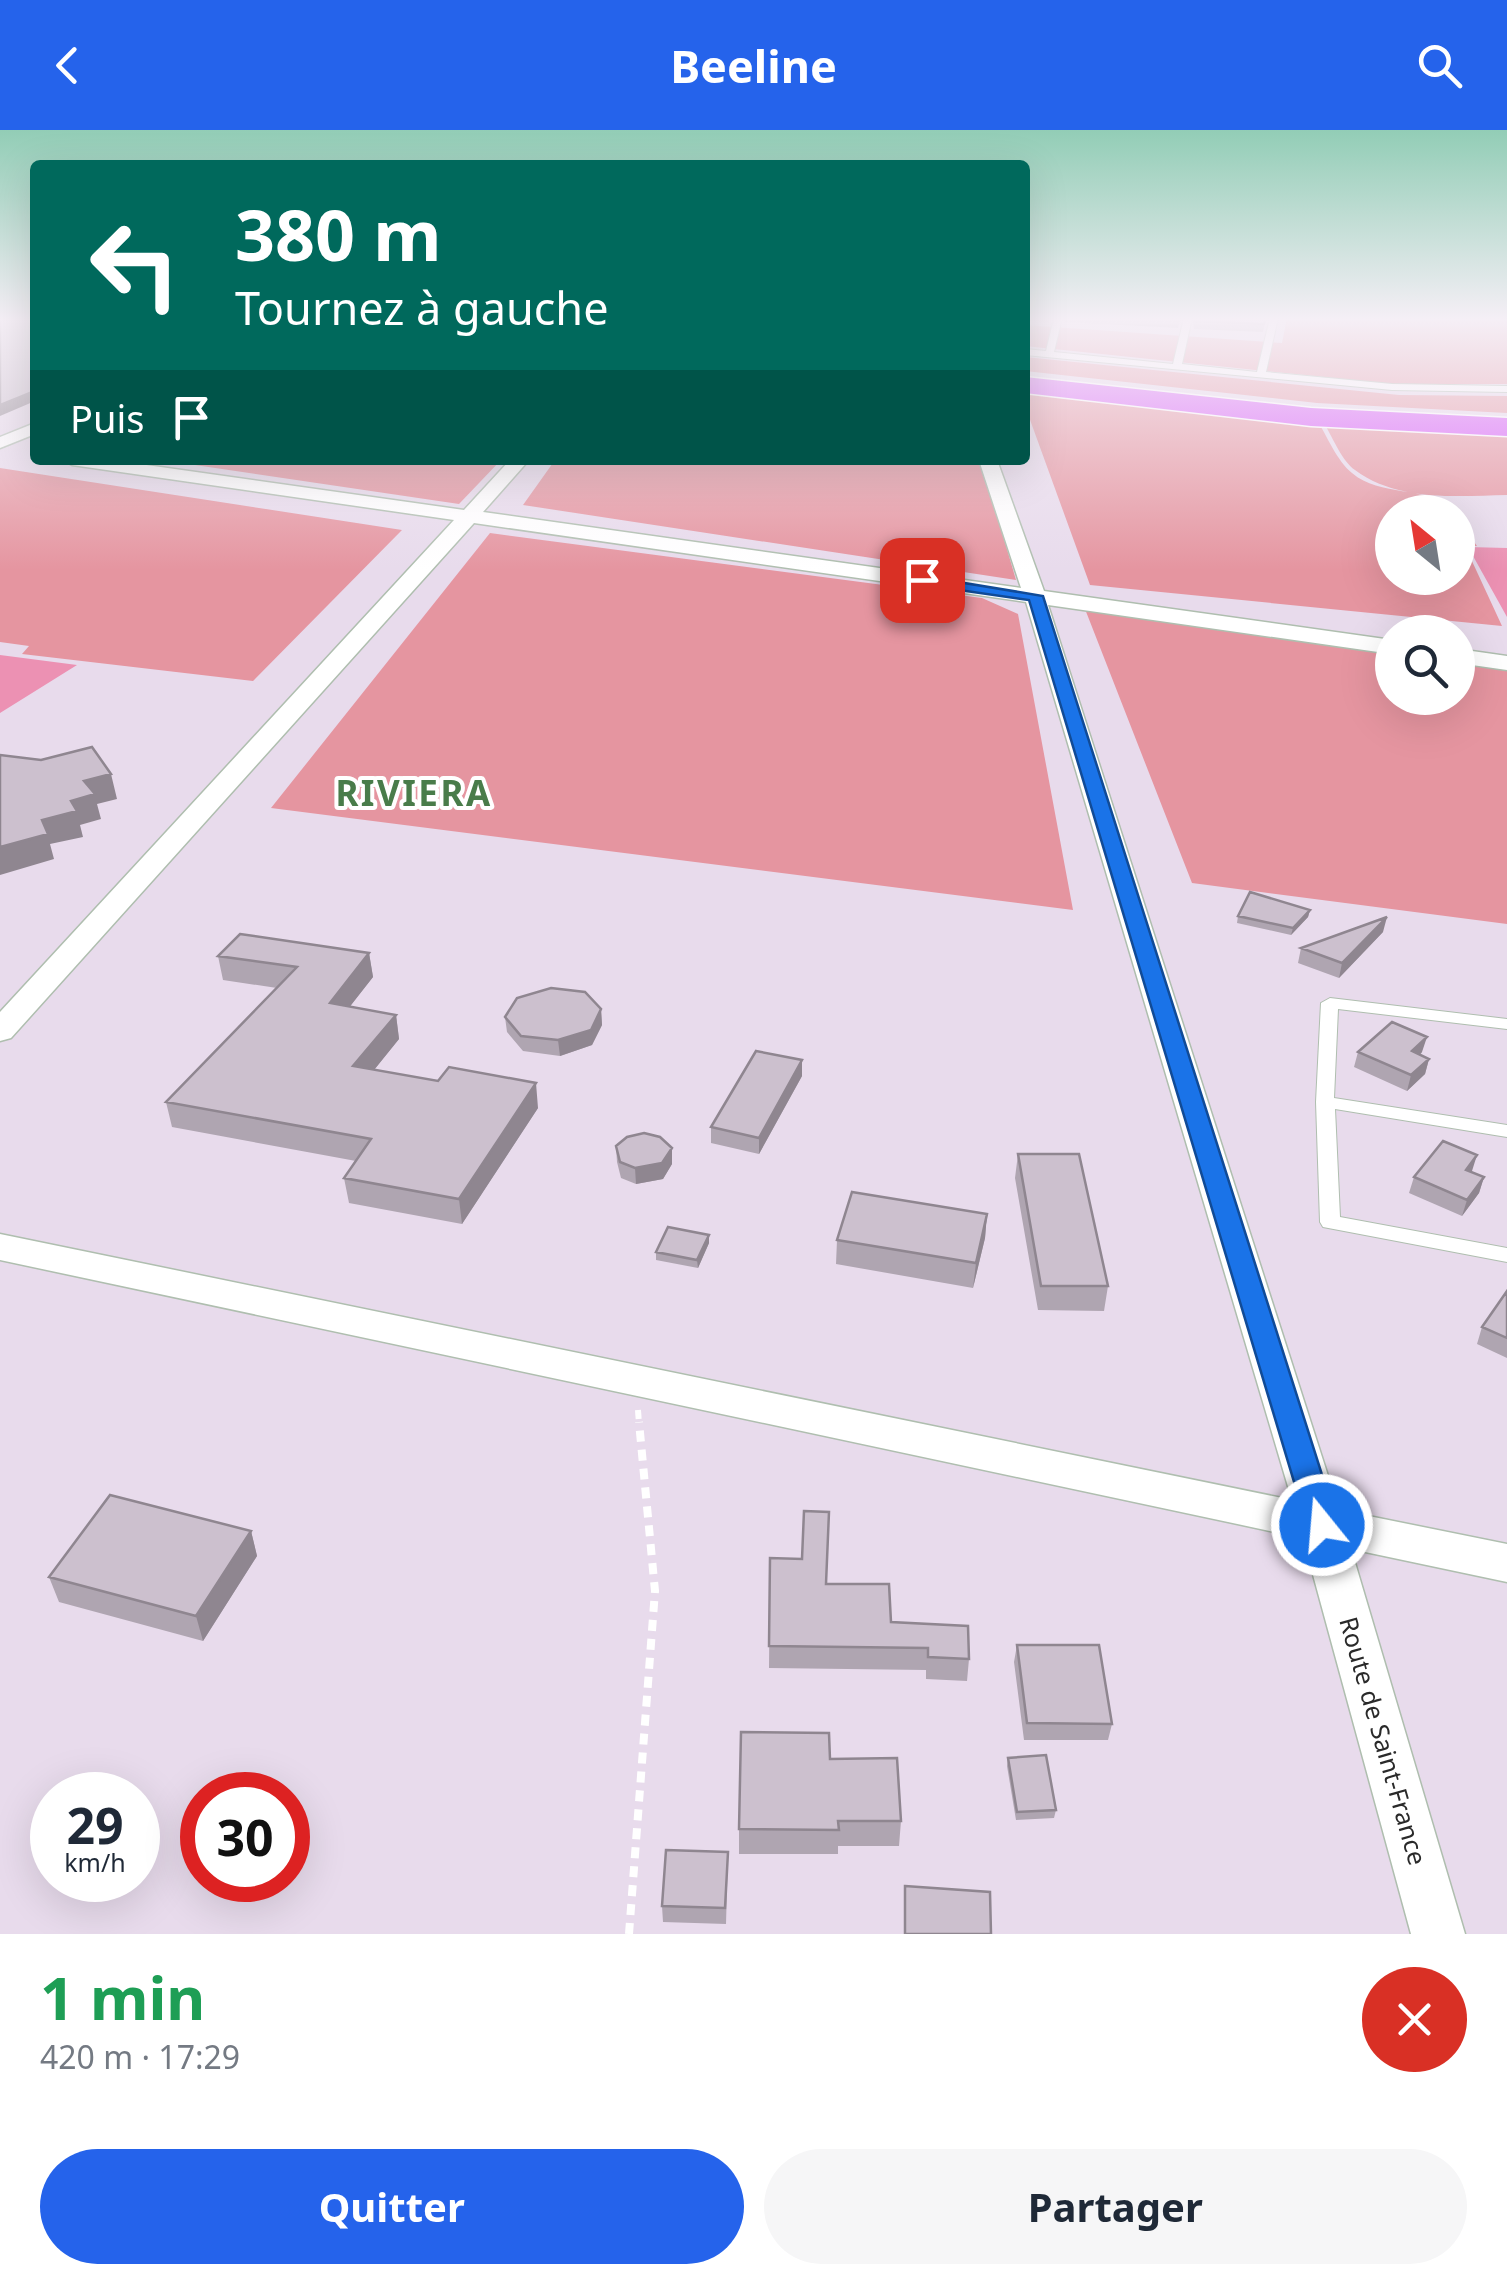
<!DOCTYPE html>
<html lang="fr">
<head>
<meta charset="utf-8">
<style>
	:root { --surface:#fff; --page:#f6f6f7; --text:#1f2937; --muted:#747a83; --accent:#2563eb }
	body { margin:0; font-family:"Noto Sans",sans-serif; background:var(--page); color:var(--text); height:100vh; display:flex; flex-direction:column; font-size:38px; white-space:nowrap }
	* { box-sizing:border-box; margin:0 }
	p { font-size:32px; color:var(--muted) }
	.icon { flex:none; width:55px; height:55px; fill:none; stroke:currentColor; stroke-width:2; stroke-linecap:round; stroke-linejoin:round }
	.map { position:relative; height:1804px; overflow:hidden }
	.sheet { display:flex; flex-direction:column; background:var(--surface); flex:1 }
	.sheet>* { flex:none }
	.hud { position:absolute; left:30px; top:30px; width:1000px; height:305px; border-radius:10px; box-shadow:0 10px 40px #0002; background:#00695c; color:#fff; overflow:hidden }
	.needle { width:65px; rotate:330deg }
	.controls { position:absolute; left:1375px; top:365px; display:grid; gap:20px }
	.controls a { display:grid; place-items:center; width:100px; height:100px; border-radius:50%; background:var(--surface); box-shadow:0 10px 40px #0002; font-size:50px }
	.speed { position:absolute; left:30px; top:1642px; display:flex; gap:20px; font-size:50px; font-weight:700; text-align:center }
	.speed>* { display:grid; place-content:center; width:130px; height:130px; border-radius:50%; background:var(--surface); box-shadow:0 10px 40px #0002; line-height:1 }
	.speed small { font-size:25px; font-weight:400 }
	.speed .limit { border:15px solid #d22; background:#fff; color:#111 }
	.pin { position:absolute; display:grid; place-items:center; width:85px; height:85px; color:#fff; margin:-42px; border-radius:20px; box-shadow:0 5px 15px #0006 }
	.me { position:absolute; width:110px; margin:-55px; rotate:343deg; stroke-linejoin:round; filter:drop-shadow(0 0 8px #0008) }
	.turn { display:flex; align-items:center; gap:35px; height:210px; padding:0 40px; font-size:45px }
	.turn .icon { width:130px; height:130px; stroke-width:2.5 }
	.turn b { display:block; font-size:70px; line-height:85px }
	.then { display:flex; align-items:center; height:95px; padding:0 40px; background:#0003; gap:20px; font-size:38px }
	.round { display:grid; place-items:center; flex:none; width:105px; height:105px; border-radius:52px; background:var(--page) }
	.overview { display:flex; align-items:center; justify-content:space-between; height:170px; padding:0 40px }
	h1 { font-size:60px; font-weight:700; line-height:75px; color:#1e9e55 }
	.button { display:flex; gap:20px; margin-top:auto; padding:20px 40px }
	.button a { flex:1; height:115px; border-radius:60px; background:var(--accent); color:#fff; font-size:40px; font-weight:700; line-height:115px; text-align:center }
	.button a+a { background:var(--page); color:var(--text) }
	header { display:flex; justify-content:space-between; align-items:center; height:130px; padding:0 40px; background:var(--accent); color:#fff; font-size:45px; font-weight:700 }
	.map>svg:first-child { display:block }
	.green { fill:#e595a0 }
	.pitch { fill:#ec91b3 }
	.lines { fill:none; stroke-linecap:round; stroke-linejoin:round }
	.service-casing { stroke:#afbeaf; stroke-width:2 }
	.minor-casing { stroke:#afbeaf; stroke-width:3 }
	.trunk-casing { stroke:#fff; stroke-width:3 }
	.path-far1 { stroke:#fff; stroke-width:6; stroke-dasharray:9 6; stroke-linecap:butt }
	.path { stroke:#fff; stroke-width:8; stroke-dasharray:11 8; stroke-linecap:butt }
	.service { fill:#fff; fill-rule:evenodd }
	.minor { fill:#fff; fill-rule:evenodd }
	.trunk { fill:#d856fa; fill-rule:evenodd }
	.wall { fill:#afa5b1 }
	.shaded-wall { fill:#8f8690 }
	.building { fill:#ccc0ce; stroke:#8f8690; stroke-width:2.5 }
	.route { fill:#1a73e8; stroke:#114b97; stroke-width:2.5 }
	.labels { text-anchor:middle; stroke-width:8; stroke-linejoin:round; paint-order:stroke }
	.street-label { font-size:25px; fill:#2a2a2a; stroke:#fff }
	.district-label { font-size:35px; font-weight:bold; letter-spacing:2.5px; fill:#497c4a; stroke:#fff }
</style>
</head>
<body>
<header><svg class="icon" aria-label="back" viewBox="0 0 24 24"><path d="M15 5l-7 7 7 7"/></svg>Beeline<svg class="icon" aria-label="search" viewBox="0 0 24 24"><circle cx="10" cy="10" r="6"/><path d="M15 15l6 6"/></svg></header>
<div class="map">
<svg width="1507" height="1804" viewBox="0 0 1507 1804">
	<rect width="100%" height="100%" fill="#e8dbec"/>
	<path class="green" d="M 1287,188 L 1507,188 L 1507,254 L 1391,254 L 1025,216 L 1025,195 L 1282,213 Z
		M 1025,227 L 1399,265 L 1507,266 L 1507,283 L 1317,273 L 1025,241 Z
		M 1025,258 L 1317,290 C 1327,306 1337,331 1352,343 C 1381,368 1428,354 1452,382 L 1392,382 L 1392,448 L 1458,448 L 1458,389 L 1477,416 L 1465,416 L 1502,496 L 1090,455 L 1025,276 Z
		M 1325,295 L 1507,304 L 1507,365 C 1457,366 1398,372 1355,340 C 1342,331 1333,308 1325,295 Z
		M 161,330 L 501,330 L 459,374 Z
		M 555,330 L 981,330 L 1016,450 L 523,375 Z
		M 0,338 L 402,400 L 253,551 L 22,524 L 29,516 L 0,512 Z
		M 490,403 L 982,468 L 1018,484 L 1073,780 L 271,678 Z
		M 1085,479 L 1392,522 L 1392,568 L 1458,568 L 1458,532 L 1507,539 L 1507,794 L 1192,753 Z"/>
	<path class="pitch" d="M 1468,417 L 1507,418 L 1507,487 Z
		M 0,525 L 77,535 L 0,583 Z"/>
	<g class="lines">
		<g class="service-casing">
			<path id="service" d="M 1054,188 L 1062,188 L 1054,222 L 1173,234 L 1184,188 L 1192,188 L 1182,234 L 1257,242 L 1270,188 L 1278,188 L 1266,242 L 1392,254 L 1507,256 L 1507,262 L 1392,260 L 1025,225 L 1025,219 L 1046,221 Z
				M 1330,868 L 1507,889 L 1507,899 L 1338,879 L 1334,968 L 1507,995 L 1507,1007 L 1335,979 L 1340,1087 L 1507,1118 L 1507,1132 L 1323,1097 L 1320,1092 L 1316,972 L 1321,873 Z"/>
		</g>
		<g class="minor-casing">
			<path id="minor" d="M 35,293 L 35,304 L 0,318 L 0,307 Z
				M 63,330 L 111,330 L 464,380 L 510,330 L 529,330 L 483,382 L 1021,458 L 979,330 L 997,330 L 1044,461 L 1392,510 L 1392,524 L 1048,475 L 1339,1380 L 1507,1414 L 1507,1452 L 1351,1419 L 1465,1804 L 1411,1804 L 1303,1408 L 0,1130 L 0,1104 L 1292,1370 L 1026,472 L 474,393 L 11,908 L 0,911 L 0,882 L 454,390 L 72,335 Z
				M 1458,519 L 1507,526 L 1507,540 L 1458,533 Z"/>
		</g>
		<g class="trunk-casing">
			<path id="trunk" d="M 1025,247 L 1311,278 L 1507,288 L 1507,306 L 1311,296 L 1025,263 Z"/>
		</g>
		<path class="path-far1" d="M 638,1280 L 639,1294"/>
		<path class="path" d="M 629,1804 L 655,1461 L 639,1292"/>
		<use href="#service" class="service"/>
		<use href="#minor" class="minor"/>
		<use href="#trunk" class="trunk"/>
	</g>
	<path class="wall" d="M 1028,188 L 1051,188 L 1049,192 L 1027,191 Z
		M 1063,188 L 1181,188 L 1178,198 L 1065,192 Z
		M 1192,188 L 1266,188 L 1263,202 L 1194,199 Z
		M 1310,780 L 1308,787 L 1291,805 L 1237,793 L 1238,786 Z
		M 1383,802 L 1339,848 L 1298,833 L 1301,818 Z
		M 369,823 L 373,847 L 350,876 L 396,885 L 399,909 L 374,940 L 538,978 L 462,1094 L 349,1073 L 344,1048 L 356,1031 L 172,997 L 166,972 L 277,858 L 223,850 L 218,826 Z
		M 601,879 L 602,895 L 592,915 L 560,926 L 523,921 L 507,902 L 505,887 Z
		M 1358,922 L 1422,922 L 1420,925 L 1429,929 L 1425,944 L 1407,961 L 1354,937 Z
		M 802,930 L 802,946 L 759,1024 L 711,1013 L 711,997 Z
		M 616,1016 L 672,1018 L 672,1034 L 663,1049 L 636,1054 L 621,1048 L 617,1032 Z
		M 1018,1024 L 1108,1156 L 1104,1181 L 1038,1180 L 1015,1048 Z
		M 1472,1042 L 1484,1047 L 1479,1063 L 1462,1086 L 1409,1063 L 1414,1047 Z
		M 987,1084 L 985,1108 L 973,1158 L 836,1134 L 837,1110 Z
		M 709,1105 L 709,1113 L 698,1138 L 656,1130 L 656,1122 Z
		M 1507,1161 L 1507,1228 L 1477,1214 L 1482,1197 Z
		M 251,1401 L 257,1426 L 203,1511 L 59,1472 L 49,1447 Z
		M 770,1428 L 826,1454 L 891,1492 L 969,1529 L 967,1551 L 926,1549 L 926,1540 L 769,1538 Z
		M 1017,1515 L 1112,1594 L 1108,1610 L 1024,1610 L 1014,1532 Z
		M 1008,1628 L 1056,1680 L 1054,1688 L 1016,1690 L 1007,1636 Z
		M 830,1629 L 901,1691 L 899,1716 L 838,1716 L 838,1724 L 739,1724 L 739,1699 Z
		M 728,1722 L 726,1794 L 663,1792 L 662,1776 Z"/>
	<path class="shaded-wall" d="M 35,261 L 35,271 L 0,286 L 0,275 Z
		M 111,644 L 117,669 L 97,674 L 101,689 L 80,695 L 83,707 L 50,714 L 54,729 L 0,745 L 0,717 L 71,671 L 84,651 Z
		M 1310,780 L 1308,787 L 1291,805 L 1293,798 Z
		M 1387,787 L 1383,802 L 1339,848 L 1342,833 Z
		M 369,823 L 373,847 L 334,897 L 330,873 Z
		M 601,879 L 602,895 L 592,915 L 560,926 L 558,910 Z
		M 396,885 L 399,909 L 357,961 L 353,936 Z
		M 1427,907 L 1422,922 L 1408,936 L 1412,921 Z
		M 1429,929 L 1425,944 L 1407,961 L 1411,945 Z
		M 802,930 L 802,946 L 759,1024 L 759,1008 Z
		M 536,953 L 538,978 L 462,1094 L 459,1069 Z
		M 672,1018 L 672,1034 L 663,1049 L 636,1054 L 635,1038 Z
		M 1477,1025 L 1472,1041 L 1461,1056 L 1466,1040 Z
		M 1484,1047 L 1479,1063 L 1462,1086 L 1467,1070 Z
		M 987,1084 L 985,1108 L 973,1158 L 976,1133 Z
		M 709,1105 L 709,1113 L 698,1138 L 697,1130 Z
		M 251,1401 L 257,1426 L 203,1511 L 196,1486 Z"/>
	<path class="building" d="M 0,188 L 35,188 L 35,261 L 0,275 Z
		M 1132,188 L 1180,188 L 1179,190 Z
		M 1194,188 L 1266,188 L 1264,194 L 1195,191 Z
		M 92,617 L 111,644 L 84,651 L 95,664 L 71,671 L 77,681 L 42,690 L 48,704 L 0,717 L 0,625 L 41,630 Z
		M 1250,762 L 1310,780 L 1293,798 L 1238,786 Z
		M 1387,787 L 1342,833 L 1301,818 Z
		M 240,804 L 369,823 L 330,873 L 396,885 L 353,936 L 438,951 L 449,937 L 536,953 L 459,1069 L 344,1048 L 371,1009 L 166,972 L 297,837 L 218,826 Z
		M 551,858 L 585,862 L 601,879 L 591,900 L 558,910 L 521,906 L 505,887 L 517,868 Z
		M 1392,892 L 1427,907 L 1412,921 L 1429,929 L 1411,945 L 1358,922 Z
		M 756,921 L 802,930 L 759,1008 L 711,997 Z
		M 644,1003 L 660,1007 L 672,1018 L 662,1033 L 635,1038 L 620,1032 L 616,1016 L 627,1007 Z
		M 1443,1011 L 1477,1025 L 1466,1040 L 1484,1047 L 1467,1070 L 1414,1047 Z
		M 1018,1024 L 1079,1024 L 1108,1156 L 1041,1156 Z
		M 852,1062 L 987,1084 L 976,1133 L 837,1110 Z
		M 668,1097 L 709,1105 L 697,1130 L 656,1122 Z
		M 1507,1161 L 1507,1208 L 1482,1197 Z
		M 110,1365 L 251,1401 L 196,1486 L 49,1447 Z
		M 804,1381 L 829,1382 L 826,1454 L 889,1454 L 891,1492 L 968,1496 L 969,1529 L 928,1527 L 928,1518 L 769,1516 L 770,1428 L 802,1429 Z
		M 1017,1515 L 1099,1515 L 1112,1594 L 1027,1593 Z
		M 741,1602 L 829,1603 L 830,1629 L 897,1628 L 901,1691 L 838,1691 L 839,1700 L 739,1699 Z
		M 1046,1625 L 1056,1680 L 1017,1682 L 1008,1628 Z
		M 666,1720 L 728,1722 L 725,1778 L 662,1776 Z
		M 905,1756 L 990,1762 L 991,1804 L 905,1804 Z"/>
	<linearGradient id="sky" x2="0" y2="1"><stop stop-color="#92cdb6"/><stop offset="0.43" stop-color="#f5eff6"/><stop offset="1" stop-color="#f5eff6" stop-opacity="0"/></linearGradient>
	<rect width="1507" height="440" fill="url(#sky)"/>
	<path class="route" d="M 922,446 L 1043,466 L 1338,1395 L 1333,1404 L 1322,1408 L 1311,1404 L 1307,1395 L 1029,470 L 917,454 L 917,447 Z"/>
	<g class="labels">
		<g class="street-label">
			<text transform="translate(1383 1611) rotate(74)" y="9">Route de Saint-France</text>
		</g>
		<g class="district-label">
			<text x="414" y="676">RIVIERA</text>
		</g>
	</g>
</svg>
<div class="controls">
<a><svg class="needle" viewBox="-14 -14 28 28"><path d="M0-13l5 13h-10z" fill="#e53935"/><path d="M0 13l5-13h-10z" fill="#747a83"/></svg></a>
<a><svg class="icon" aria-label="search" viewBox="0 0 24 24"><circle cx="10" cy="10" r="6"/><path d="M15 15l6 6"/></svg></a>
</div>
<div class="speed"><div>29<small>km/h</small></div><div class="limit">30</div></div>
<div class="pin" style="left:922px;top:450px;background:#d93025"><svg class="icon" aria-label="arrive" viewBox="0 0 24 24"><path d="M6 21V4h12l-3 4 3 4H6"/></svg></div>
<svg class="me" style="left:1322px;top:1395px" viewBox="-20 -20 40 40"><circle r="17" fill="#1a73e8" stroke="#fff" stroke-width="3"/><path d="M0-11L8 9 0 5-8 9z" fill="#fff"/></svg>
<div class="hud">
<div class="turn"><svg class="icon" aria-label="left" viewBox="0 0 24 24"><path d="M17 20v-9H6M10 6l-5 5 5 5"/></svg><div><b>380 m</b>Tournez à gauche</div></div>
<div class="then">Puis<svg class="icon" aria-label="arrive" viewBox="0 0 24 24"><path d="M6 21V4h12l-3 4 3 4H6"/></svg></div>
</div>
</div>
<section class="sheet">
<div class="overview"><div><h1>1 min</h1><p>420 m · 17:29</p></div><a class="round" style="background:#d93025;color:#fff"><svg class="icon" aria-label="close" viewBox="0 0 24 24"><path d="M6 6l12 12M18 6L6 18"/></svg></a></div>
<div class="button"><a>Quitter</a><a>Partager</a></div>
</section>
</body>
</html>
